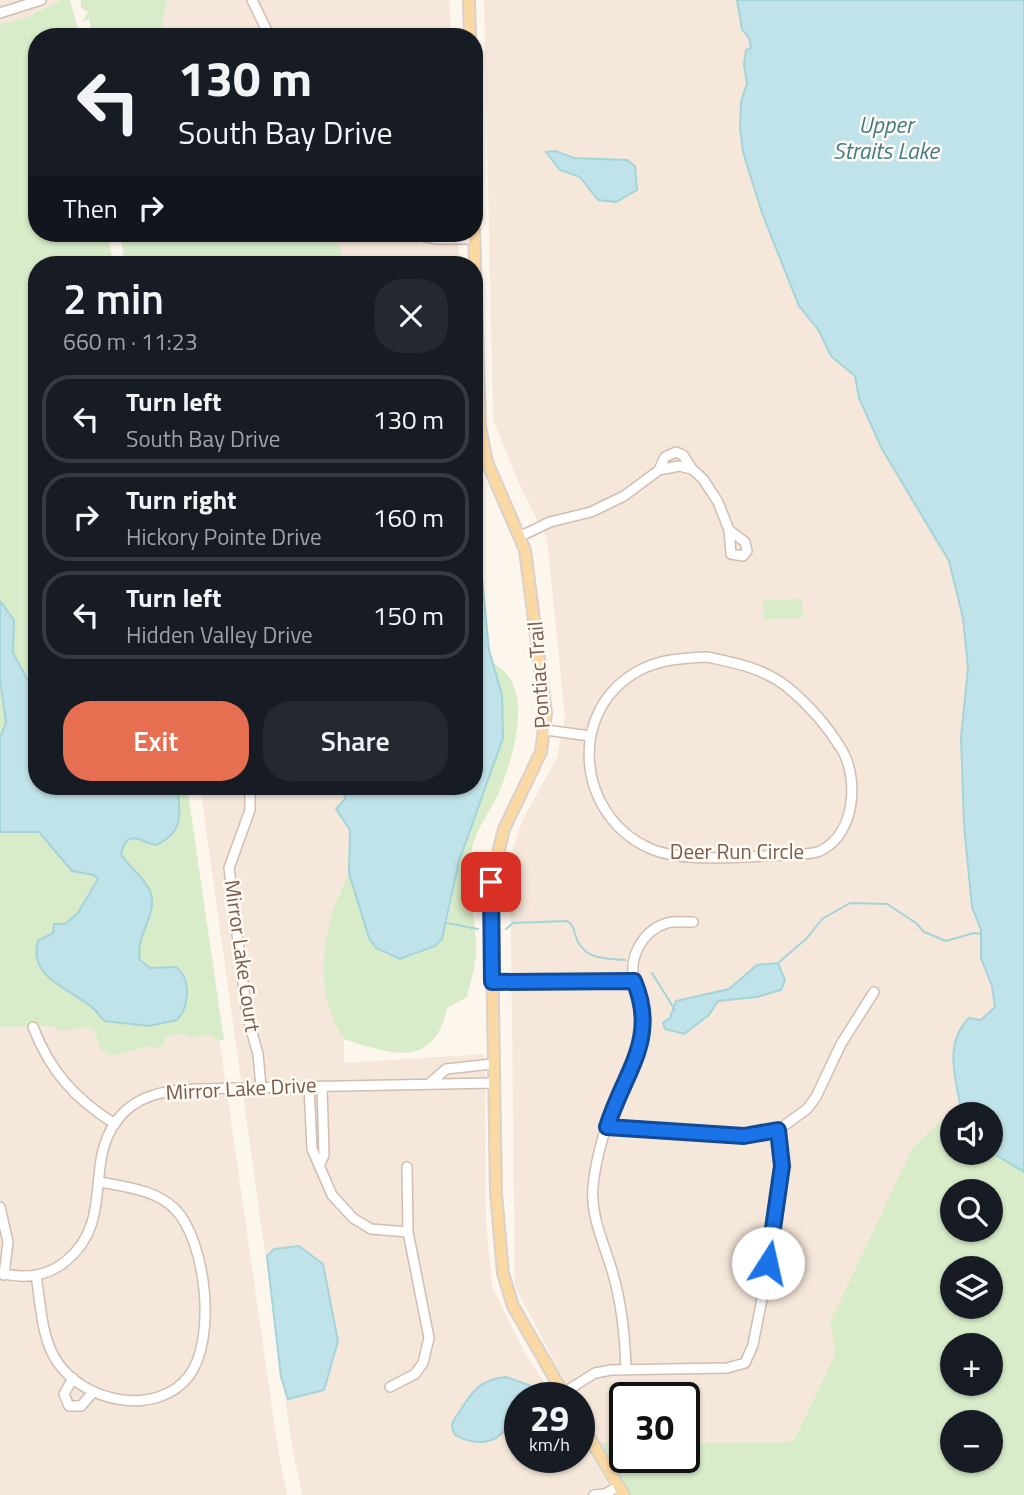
<!DOCTYPE html>
<html lang="en">
<head>
<meta charset="utf-8">
<style>
	:root { --surface:#171b24; --page:#242831; --text:#f1f3f6; --muted:#9ea1a6; --line:#363941; --accent:#e76f51 }
	body { margin:0; font-family:"Titillium Web",sans-serif; background:var(--page); color:var(--text); height:100vh; display:flex; flex-direction:column; font-size:26px; white-space:nowrap }
	* { box-sizing:border-box; margin:0 }
	p { font-size:23px; color:var(--muted) }
	.icon { flex:none; width:38px; height:38px; fill:none; stroke:currentColor; stroke-width:2; stroke-linecap:round; stroke-linejoin:round }
	.map { position:relative; flex:1; overflow:hidden }
	.drawer { position:absolute; left:28px; top:256px; width:455px; height:539px; display:flex; flex-direction:column; background:var(--surface); border-radius:28px; box-shadow:0 2px 5px #0004 }
	.drawer>* { flex:none }
	.hud { position:absolute; left:28px; top:28px; width:455px; height:214px; border-radius:28px; box-shadow:0 2px 5px #0004; background:#171b24; color:var(--text); overflow:hidden }
	.controls { position:absolute; left:940px; top:1102px; display:grid; gap:14px }
	.controls a { display:grid; place-items:center; width:63px; height:63px; border-radius:50%; background:var(--surface); box-shadow:0 2px 5px #0004; font-size:35px }
	.speed { position:absolute; left:504px; top:1382px; display:flex; gap:14px; font-size:35px; font-weight:700; text-align:center }
	.speed>* { display:grid; place-content:center; width:91px; height:91px; border-radius:50%; background:var(--surface); box-shadow:0 2px 5px #0004; line-height:1 }
	.speed small { font-size:18px; font-weight:400 }
	.speed .limit { border:4px solid #111; border-radius:10px; background:#fff; color:#111 }
	.pin { position:absolute; display:grid; place-items:center; width:60px; height:60px; color:#fff; margin:-30px; border-radius:14px; box-shadow:0 4px 10px #0006 }
	.me { position:absolute; width:77px; margin:-38px; rotate:10deg; stroke-linejoin:round; filter:drop-shadow(0 0 5px #0008) }
	.turn { display:flex; align-items:center; gap:24px; height:147px; padding:0 35px; font-size:32px }
	.turn .icon { width:91px; height:91px; stroke-width:2.5 }
	.turn b { display:block; font-size:49px; line-height:60px }
	.then { display:flex; align-items:center; height:66px; padding:0 35px; background:#0003; gap:14px; font-size:26px }
	.round { display:grid; place-items:center; flex:none; width:74px; height:74px; border-radius:28px; background:var(--page) }
	.headline { display:flex; align-items:center; justify-content:space-between; height:119px; padding:0 35px }
	h1 { font-size:42px; font-weight:600; line-height:52px }
	.action { display:flex; gap:14px; margin-top:auto; padding:14px 35px }
	.action a { flex:1; height:80px; border-radius:28px; background:var(--accent); color:#fff; font-size:28px; font-weight:600; line-height:80px; text-align:center }
	.action a+a { background:var(--page); color:var(--text) }
	ul { padding:0; list-style:none }
	li { display:flex; align-items:center; gap:21px; height:88px; margin:0 14px 10px; padding:0 21px; border:4px solid var(--line); border-radius:28px }
	li div { flex:1 }
	li b { display:block; font-size:26px }
	li em { font-style:normal }
	.map>svg:first-child { display:block }
	.residential { fill:#f5e8da }
	.green { fill:#d8ecc9; fill-rule:evenodd }
	.water { fill:#bfe3e8; stroke:#a5d3da; stroke-width:2 }
	.lines { fill:none; stroke-linecap:round; stroke-linejoin:round }
	.stream { stroke:#a5d3da; stroke-width:2 }
	.minor-casing { stroke:#d1beb0; stroke-width:12 }
	.major-casing { stroke:#dad1cd; stroke-width:14 }
	.minor { stroke:#fff; stroke-width:9 }
	.major { stroke:#fbd9a5; stroke-width:10 }
	.route-casing { stroke:#114b97; stroke-width:18 }
	.route { stroke:#1a73e8; stroke-width:12 }
	.labels { text-anchor:middle; stroke-width:5; stroke-linejoin:round; paint-order:stroke }
	.street-label { font-size:21px; fill:#7a5c4d; stroke:#fffaf3 }
	.water-label { font-size:23px; font-style:italic; fill:#437c86; stroke:#fffaf3 }
</style>
</head>
<body>
<div class="map">
<svg width="1024" height="1495" viewBox="0 0 1024 1495">
	<rect width="100%" height="100%" fill="#fdf6ec"/>
	<path class="residential" d="M 0,0 L 62,0 L 25,18 L 0,24 Z
		M 167,0 L 449,0 L 451,37 L 160,37 Z
		M 484,0 L 966,0 L 1024,1116 L 954,1110 L 830,1322 L 835,1354 L 793,1442 L 684,1443 L 684,1398 L 625,1398 L 625,1443 L 597,1443 L 579,1410 L 579,1398 L 573,1398 L 515,1286 L 510,859 L 522,821 L 557,758 L 565,717 L 547,540 L 516,477 L 493,420 Z
		M 254,233 L 458,233 L 459,264 L 285,264 Z
		M 200,786 L 343,786 L 345,799 L 337,811 L 350,830 L 350,843 L 349,873 L 338,895 L 335,1025 L 344,1039 L 344,1063 L 485,1054 L 486,1219 L 492,1287 L 525,1353 L 554,1398 L 520,1398 L 520,1458 L 579,1458 L 579,1438 L 616,1495 L 302,1495 L 292,1447 Z
		M 217,1023 L 278,1449 L 287,1495 L 0,1495 L 0,1027 Z"/>
	<path class="green" d="M 62,0 L 70,0 L 80,37 L 37,37 L 37,233 L 108,233 L 113,264 L 37,264 L 37,786 L 187,786 L 224,1040 L 217,1041 C 209,1032 200,1036 189,1038 L 182,1033 L 165,1037 L 164,1044 L 159,1048 L 149,1046 L 112,1056 L 101,1050 L 94,1030 L 87,1027 L 62,1031 L 52,1026 L 0,1027 L 0,24 L 25,18 Z
		M 78,0 L 167,0 L 160,37 L 92,37 L 89,19 L 82,22 L 88,12 L 81,8 L 81,2 Z
		M 120,233 L 318,233 L 336,239 L 342,252 L 335,264 L 125,264 Z
		M 802,599 L 803,618 L 764,619 L 763,600 Z
		M 492,663 C 536,683 514,755 500,790 C 491,812 475,828 471,853 C 464,886 478,921 476,955 C 475,969 470,983 467,997 L 447,1008 C 434,1069 392,1055 344,1039 C 310,989 323,924 349,873 L 368,935 L 376,948 L 386,954 L 400,959 L 413,956 L 426,949 L 447,923 L 459,861 L 503,738 L 502,695 Z
		M 954,1110 L 962,1115 L 952,1115 L 952,1153 L 991,1152 L 1024,1172 L 1024,1495 L 627,1495 L 597,1443 L 625,1443 L 625,1458 L 684,1458 L 684,1443 L 793,1442 L 835,1354 L 830,1322 L 913,1147 ZM 952,1192 L 990,1192 L 990,1230 L 952,1230 ZM 952,1269 L 990,1269 L 990,1307 L 952,1307 ZM 952,1346 L 990,1346 L 990,1384 L 952,1384 ZM 952,1423 L 990,1423 L 990,1461 L 952,1461 Z"/>
	<path class="water" d="M 737,0 L 1024,0 L 1024,1172 L 991,1152 L 990,1115 L 962,1115 C 957,1082 942,1045 969,1018 L 981,1020 L 995,1007 L 992,986 L 981,958 L 981,930 L 972,907 L 964,825 L 961,737 L 968,668 L 963,618 L 949,561 L 882,449 L 859,398 L 855,376 L 831,356 L 818,329 L 799,306 L 762,213 L 743,152 L 740,127 L 741,102 L 747,83 L 744,65 L 746,50 L 751,48 L 749,38 L 742,29 Z
		M 555,151 L 574,158 L 627,160 L 635,166 L 637,190 L 616,202 L 598,200 L 580,177 L 560,170 L 546,152 Z
		M 474,557 L 482,577 L 489,650 L 502,695 L 503,738 L 459,861 L 442,939 L 435,946 L 400,959 L 376,948 L 369,938 L 349,873 L 350,830 L 336,809 L 345,799 L 343,786 L 474,786 Z
		M 0,601 L 14,620 L 13,653 L 37,697 L 37,786 L 177,786 C 181,812 184,833 156,845 C 141,842 127,827 121,854 C 128,866 142,875 149,889 C 161,912 134,935 140,960 L 150,968 L 176,967 C 192,979 189,1007 177,1020 L 148,1026 L 105,1021 C 101,1018 98,1013 94,1009 C 74,990 27,979 38,941 L 53,933 L 54,924 L 65,924 L 78,913 L 98,879 L 94,875 L 72,871 L 39,832 L 0,832 L 0,738 L 6,722 L 0,680 Z
		M 778,963 L 785,980 L 781,990 L 757,997 L 718,1001 L 709,1015 L 684,1034 L 665,1029 L 663,1023 L 670,1018 L 676,1001 L 729,989 L 757,965 Z
		M 299,1246 L 323,1264 L 338,1341 L 324,1390 L 288,1399 L 281,1377 L 267,1256 L 274,1249 Z
		M 506,1377 L 529,1385 L 539,1398 L 520,1398 L 520,1425 L 507,1427 C 495,1446 473,1445 455,1435 C 450,1425 452,1422 458,1414 C 471,1393 479,1379 506,1377 Z"/>
	<g class="lines">
		<path class="stream" d="M 28,403 L 37,395
			M 447,923 L 478,929
			M 506,929 L 513,923 L 567,921 C 573,925 573,927 575,934 C 582,960 603,958 625,960
			M 777,964 L 807,938 L 822,919 L 850,903 L 887,904 L 916,923 L 924,932 L 946,941 L 974,933 L 981,934
			M 652,973 L 675,1010"/>
		<g class="minor-casing">
			<path id="minor" d="M 252,0 L 270,37
				M 0,13 L 41,0
				M 408,233 L 437,239 L 475,239
				M 659,470 L 665,457 L 676,452 L 683,455 L 692,469
				M 521,536 L 550,522 L 591,512 L 624,496 L 659,470 L 679,466 L 692,469 L 703,479 L 718,502 L 729,530 L 745,542 L 747,551 L 743,556 L 731,554 L 729,530
				M 707,657 C 736,663 762,668 786,686 C 807,703 828,727 842,750 C 859,779 855,833 822,850 C 814,855 796,854 786,855 C 748,856 683,864 649,848 C 576,815 566,709 640,670 C 661,659 684,658 707,657 Z
				M 546,730 L 590,736
				M 250,786 L 250,810 L 229,868 L 247,1015 L 258,1054 L 261,1087
				M 492,982 L 634,981
				M 33,1027 C 50,1071 75,1099 115,1124
				M 430,1083 L 446,1069 L 492,1064
				M 309,1086 L 312,1149 L 332,1195 L 353,1218 L 371,1229 L 408,1232
				M 607,1127 L 744,1136 L 778,1130 L 807,1109 L 816,1097 L 841,1044 L 874,992
				M 320,1164 L 324,1155 L 322,1086
				M 0,1207 L 8,1242 L 4,1275
				M 0,1273 C 24,1279 47,1277 66,1261 C 114,1222 85,1166 115,1123 C 134,1095 165,1090 196,1089 L 493,1083
				M 36,1276 C 41,1304 41,1339 58,1363 C 86,1403 157,1417 189,1376 C 217,1339 206,1241 175,1209 C 156,1190 126,1187 100,1182
				M 626,1369 C 625,1337 622,1305 613,1274 C 605,1245 590,1217 593,1186 C 596,1156 607,1120 619,1093 C 627,1074 641,1056 644,1034 C 647,1015 640,1000 635,983 C 627,958 643,930 667,923 C 675,921 685,922 693,922
				M 73,1378 L 64,1394 L 69,1406 L 81,1406 L 93,1392
				M 390,1387 L 415,1374 L 423,1363 L 429,1338 L 408,1232 L 407,1167
				M 563,1393 L 595,1373 L 611,1370 L 727,1368 L 745,1363 L 753,1345 C 766,1274 786,1202 778,1130
				M 594,1495 L 605,1494 L 619,1486"/>
		</g>
		<g class="major-casing">
			<path id="major" d="M 469,0 L 470,37
				M 474,230 L 480,427 L 487,462 L 525,550 L 546,713 L 541,752 L 504,829 L 491,882 L 496,1193 L 503,1273 L 513,1306 L 566,1398
				M 579,1421 L 624,1495"/>
		</g>
		<use href="#minor" class="minor"/>
		<use href="#major" class="major"/>
	</g>
	<g class="lines">
		<g class="route-casing">
			<path id="route" d="M 491,882 L 492,982 L 634,981 C 659,1040 624,1072 607,1127 L 744,1136 L 778,1130 L 782,1166 L 768,1263"/>
		</g>
		<use href="#route" class="route"/>
	</g>
	<g class="labels">
		<g class="street-label">
			<text transform="translate(539 675) rotate(-94)" y="7">Pontiac Trail</text>
			<text x="737" y="859">Deer Run Circle</text>
			<text transform="translate(242 956) rotate(82)" y="7">Mirror Lake Court</text>
			<text transform="translate(241 1089) rotate(-3)" y="7">Mirror Lake Drive</text>
		</g>
		<g class="water-label">
			<text x="886" y="133">Upper<tspan x="886" dy="26">Straits Lake</tspan></text>
		</g>
	</g>
</svg>
<div class="controls">
<a><svg class="icon" aria-label="sound" viewBox="0 0 24 24"><path d="M4 9h4l5-4v14l-5-4H4zM17 9q2 3 0 6"/></svg></a>
<a><svg class="icon" aria-label="search" viewBox="0 0 24 24"><circle cx="10" cy="10" r="6"/><path d="M15 15l6 6"/></svg></a>
<a><svg class="icon" aria-label="layers" viewBox="0 0 24 24"><path d="M12 4l9 5-9 5-9-5zM3 14l9 5 9-5"/></svg></a>
<a>+</a>
<a>−</a>
</div>
<div class="speed"><div>29<small>km/h</small></div><div class="limit">30</div></div>
<div class="pin" style="left:491px;top:882px;background:#d93025"><svg class="icon" aria-label="arrive" viewBox="0 0 24 24"><path d="M6 21V4h12l-3 4 3 4H6"/></svg></div>
<svg class="me" style="left:768px;top:1263px" viewBox="-20 -20 40 40"><circle r="19" fill="#fff"/><path d="M0-13L10 11 0 6-10 11z" fill="#1a73e8"/></svg>
<div class="hud">
<div class="turn"><svg class="icon" aria-label="left" viewBox="0 0 24 24"><path d="M17 20v-9H6M10 6l-5 5 5 5"/></svg><div><b>130 m</b>South Bay Drive</div></div>
<div class="then">Then<svg class="icon" aria-label="right" viewBox="0 0 24 24"><path d="M7 20v-9h11M14 6l5 5-5 5"/></svg></div>
</div>
<section class="drawer">
<div class="headline"><div><h1>2 min</h1><p>660 m · 11:23</p></div><a class="round"><svg class="icon" aria-label="close" viewBox="0 0 24 24"><path d="M6 6l12 12M18 6L6 18"/></svg></a></div>
<ul>
<li><svg class="icon" aria-label="left" viewBox="0 0 24 24"><path d="M17 20v-9H6M10 6l-5 5 5 5"/></svg><div><b>Turn left</b><p>South Bay Drive</p></div><em>130 m</em></li>
<li><svg class="icon" aria-label="right" viewBox="0 0 24 24"><path d="M7 20v-9h11M14 6l5 5-5 5"/></svg><div><b>Turn right</b><p>Hickory Pointe Drive</p></div><em>160 m</em></li>
<li><svg class="icon" aria-label="left" viewBox="0 0 24 24"><path d="M17 20v-9H6M10 6l-5 5 5 5"/></svg><div><b>Turn left</b><p>Hidden Valley Drive</p></div><em>150 m</em></li>
</ul>
<div class="action"><a>Exit</a><a>Share</a></div>
</section>
</div>
</body>
</html>
